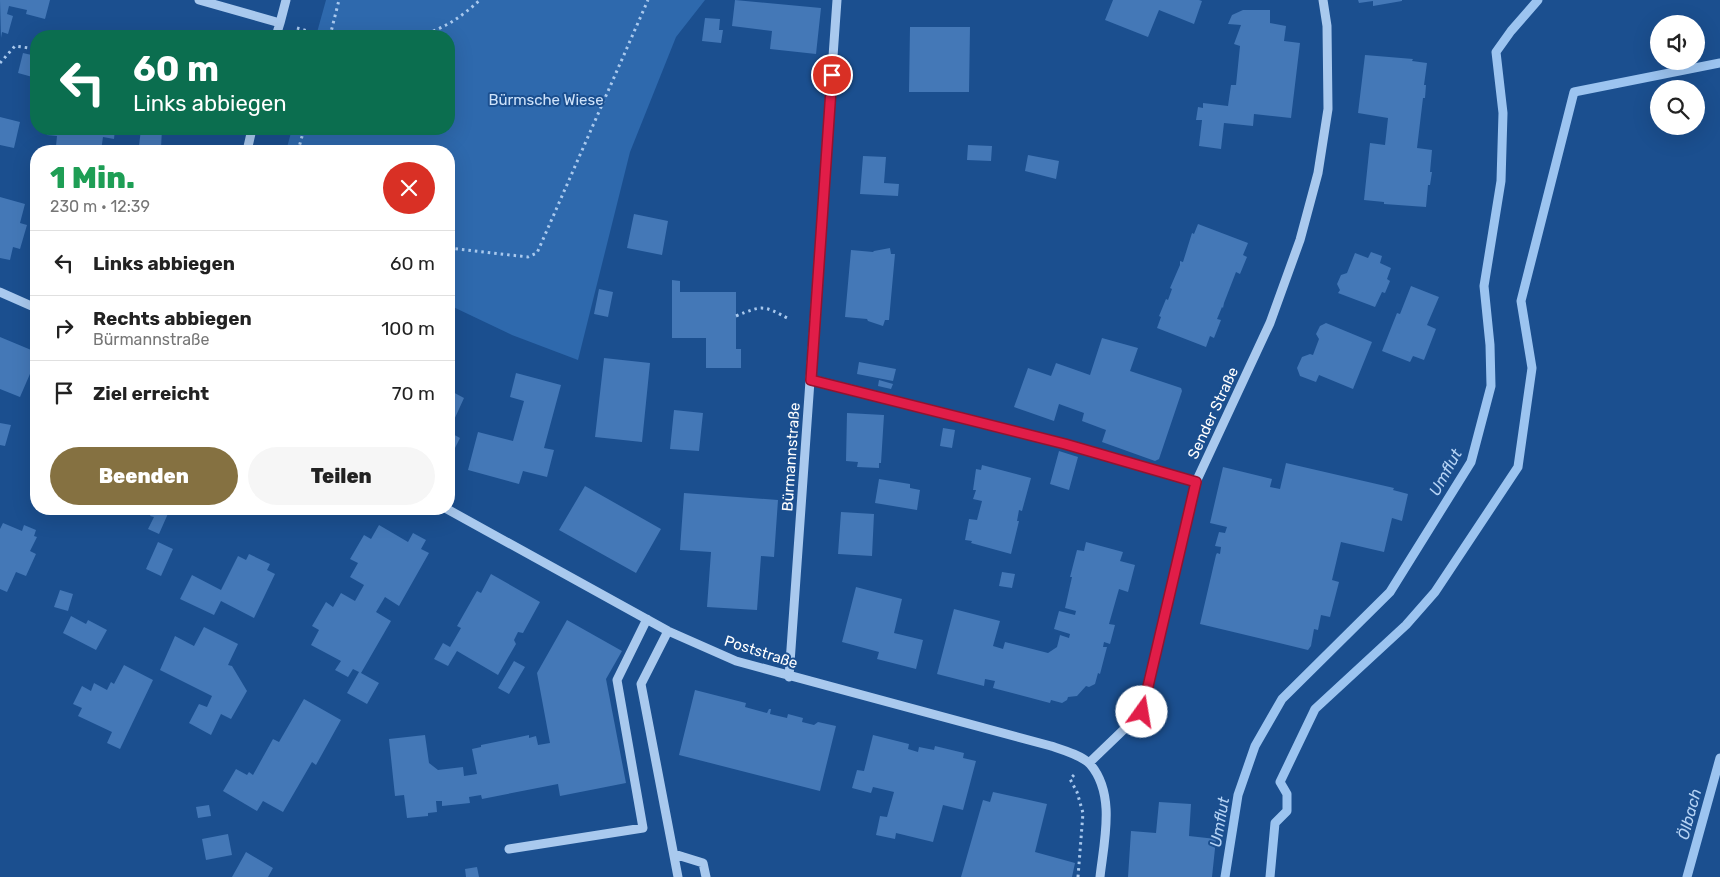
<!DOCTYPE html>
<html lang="de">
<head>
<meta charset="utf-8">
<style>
	:root { --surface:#fff; --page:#f6f6f6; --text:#222; --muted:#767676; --line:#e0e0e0; --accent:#857141 }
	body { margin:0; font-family:Rubik,sans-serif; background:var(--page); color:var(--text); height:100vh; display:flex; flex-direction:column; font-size:19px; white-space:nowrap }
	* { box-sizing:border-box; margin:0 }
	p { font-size:16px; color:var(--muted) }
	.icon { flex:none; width:28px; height:28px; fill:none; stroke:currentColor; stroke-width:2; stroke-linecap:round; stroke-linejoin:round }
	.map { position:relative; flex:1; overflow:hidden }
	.panel { position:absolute; left:30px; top:145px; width:425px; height:370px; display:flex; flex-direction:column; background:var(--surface); border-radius:20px; box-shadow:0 5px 20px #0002 }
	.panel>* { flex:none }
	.top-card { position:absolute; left:30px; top:30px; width:425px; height:105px; border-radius:20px; box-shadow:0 5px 20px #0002; background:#0b6e4f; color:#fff; overflow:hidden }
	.controls { position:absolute; left:1650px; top:15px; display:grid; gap:10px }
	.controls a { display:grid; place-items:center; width:55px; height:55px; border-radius:50%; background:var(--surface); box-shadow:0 5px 20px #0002; font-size:25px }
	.pin { position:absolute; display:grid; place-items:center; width:42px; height:42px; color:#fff; margin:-21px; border:2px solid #fff; border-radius:50%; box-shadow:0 1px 5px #0007 }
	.me { position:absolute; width:55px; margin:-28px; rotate:13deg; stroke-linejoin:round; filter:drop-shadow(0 0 4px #0008) }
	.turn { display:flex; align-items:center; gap:18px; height:105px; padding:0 20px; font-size:22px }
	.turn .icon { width:65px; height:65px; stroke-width:2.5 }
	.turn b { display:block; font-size:35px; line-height:42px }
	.round { display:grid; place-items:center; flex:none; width:52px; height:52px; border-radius:26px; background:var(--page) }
	.head { display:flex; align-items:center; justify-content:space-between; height:85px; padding:0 20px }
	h1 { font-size:30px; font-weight:800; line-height:38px; color:#1e9e55 }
	.primary-button { display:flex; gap:10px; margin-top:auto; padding:10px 20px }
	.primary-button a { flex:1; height:58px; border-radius:30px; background:var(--accent); color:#fff; font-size:20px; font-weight:800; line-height:58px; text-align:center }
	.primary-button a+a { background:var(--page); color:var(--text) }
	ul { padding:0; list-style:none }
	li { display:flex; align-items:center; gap:15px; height:65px; padding:0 20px; border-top:1px solid var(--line) }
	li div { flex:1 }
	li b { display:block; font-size:19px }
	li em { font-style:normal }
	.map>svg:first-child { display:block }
	.green { fill:#2e69ad }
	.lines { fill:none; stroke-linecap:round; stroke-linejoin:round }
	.stream { stroke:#9cc4f0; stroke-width:9 }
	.building { fill:#4478b7 }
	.path { stroke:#a9c9ee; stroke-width:3; stroke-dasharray:2.5 4; stroke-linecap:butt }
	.minor { stroke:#a9c9ee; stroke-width:9 }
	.route-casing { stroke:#92132f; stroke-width:12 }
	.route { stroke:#e11d48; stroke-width:9 }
	.labels { text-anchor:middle; stroke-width:4; stroke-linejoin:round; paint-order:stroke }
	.park-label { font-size:15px; fill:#cfe3fa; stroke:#1b4f8f }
	.street-label { font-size:15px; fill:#fff; stroke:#1b4f8f }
	.water-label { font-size:16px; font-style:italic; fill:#b5d3f5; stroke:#1b4f8f }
</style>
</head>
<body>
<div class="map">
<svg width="1720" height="877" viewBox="0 0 1720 877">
	<rect width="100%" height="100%" fill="#1b4f8f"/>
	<path class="green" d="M 326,0 L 705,0 L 676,37 L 630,152 L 578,360 L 512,335 L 449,305 L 449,151 L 286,151 L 292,129 L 449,129 L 449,36 L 316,36 Z"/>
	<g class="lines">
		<path class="stream" d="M 1225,877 L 1238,795 L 1255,746 L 1282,699 L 1390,592 L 1471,462 L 1491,386 L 1490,345 L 1484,286 L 1501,181 L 1503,113 L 1496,52 L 1511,31 L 1538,0
			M 1270,877 L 1275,823 L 1287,811 L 1287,794 L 1280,782 L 1315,709 L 1406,625 L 1435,592 L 1518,467 L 1532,368 L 1521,301 L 1574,92 L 1720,63
			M 1687,877 L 1720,758"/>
	</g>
	<path class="building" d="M 0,0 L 50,0 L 45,19 L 26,14 L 27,10 L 9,6 L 7,14 L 13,16 L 8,34 L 2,32 L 1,38 Z
		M 735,0 L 821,8 L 816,54 L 770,49 L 772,31 L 732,26 Z
		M 1113,0 L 1199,0 L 1202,1 L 1194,24 L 1159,10 L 1148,37 L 1105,20 Z
		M 1358,0 L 1402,0 L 1402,1 L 1373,6 L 1373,1 L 1359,3 Z
		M 1243,10 L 1270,10 L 1270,23 L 1286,26 L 1284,41 L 1300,43 L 1291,118 L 1254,114 L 1253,126 L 1224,123 L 1221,149 L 1199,146 L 1202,120 L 1196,120 L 1198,107 L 1203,108 L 1203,103 L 1228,106 L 1231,85 L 1236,85 L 1240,46 L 1234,44 L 1241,25 L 1228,24 L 1232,15 Z
		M 705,18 L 720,19 L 719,30 L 723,30 L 721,43 L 702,41 Z
		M 910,27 L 970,27 L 969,92 L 909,92 Z
		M 23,53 L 36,56 L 36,78 L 18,73 Z
		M 1365,55 L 1413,59 L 1412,61 L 1427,63 L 1424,85 L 1426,85 L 1425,98 L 1423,98 L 1417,148 L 1432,150 L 1430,172 L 1432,172 L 1430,185 L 1428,185 L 1426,207 L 1384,204 L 1384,202 L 1364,200 L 1370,143 L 1385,145 L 1388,118 L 1358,113 Z
		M 0,117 L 20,122 L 14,148 L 0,145 Z
		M 48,129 L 115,129 L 114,139 L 103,137 L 101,151 L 56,146 L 57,136 L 47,135 Z
		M 141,129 L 162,129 L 161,148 L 139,146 Z
		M 968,145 L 992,146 L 991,161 L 967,160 Z
		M 1028,155 L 1059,161 L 1056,179 L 1025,171 Z
		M 863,156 L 886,157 L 884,183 L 899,184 L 898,196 L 860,194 Z
		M 0,197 L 25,204 L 20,223 L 27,225 L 20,249 L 13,247 L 10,260 L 0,258 Z
		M 634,214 L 668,221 L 662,255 L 627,248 Z
		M 1198,224 L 1248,243 L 1243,255 L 1247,257 L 1240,274 L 1236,272 L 1224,303 L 1223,308 L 1222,307 L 1217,319 L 1221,320 L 1214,338 L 1210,336 L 1206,347 L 1157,328 L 1161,317 L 1159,316 L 1166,299 L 1168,300 L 1172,289 L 1170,288 L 1180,265 L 1180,261 L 1183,262 L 1192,233 L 1194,234 Z
		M 890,248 L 891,254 L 895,254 L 889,320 L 885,320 L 883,326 L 868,321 L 867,319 L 845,317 L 851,250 L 873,252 L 874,251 Z
		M 1371,252 L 1382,256 L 1380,263 L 1391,268 L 1387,279 L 1390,281 L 1385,293 L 1382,292 L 1375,307 L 1338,293 L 1340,290 L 1337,284 L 1341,275 L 1347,273 L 1355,253 L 1368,258 Z
		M 672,280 L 680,281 L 680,292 L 736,292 L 736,349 L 741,349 L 741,368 L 706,368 L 706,338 L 672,338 Z
		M 1411,286 L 1439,297 L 1427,325 L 1436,329 L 1424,360 L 1413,356 L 1410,362 L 1382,351 L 1397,313 L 1400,314 Z
		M 599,289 L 613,292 L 608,317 L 594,314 Z
		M 1326,323 L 1372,342 L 1353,389 L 1319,375 L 1316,382 L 1300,376 L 1297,368 L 1302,357 L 1310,354 L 1313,355 L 1319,339 L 1316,334 L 1320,326 Z
		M 0,337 L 36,352 L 36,360 L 20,397 L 0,389 Z
		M 1102,338 L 1138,348 L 1130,371 L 1181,388 L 1182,391 L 1159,459 L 1155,461 L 1102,442 L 1106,430 L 1082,421 L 1084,413 L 1059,404 L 1054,421 L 1014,407 L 1028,368 L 1051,376 L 1056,363 L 1090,375 Z
		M 604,358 L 650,363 L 642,442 L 595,437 Z
		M 859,362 L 896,369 L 893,381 L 857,374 Z
		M 516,373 L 561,385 L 544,448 L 554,450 L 547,477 L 523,471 L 519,484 L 468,470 L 478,432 L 513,441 L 524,401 L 510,397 Z
		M 879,380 L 893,384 L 891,389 L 878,386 Z
		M 449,390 L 464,398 L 449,431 Z
		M 674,410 L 703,413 L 699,451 L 670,449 Z
		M 847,413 L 884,415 L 881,463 L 879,463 L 879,468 L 857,467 L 858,462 L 846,461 Z
		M 0,423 L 11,425 L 5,446 L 0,445 Z
		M 943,428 L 955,430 L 952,448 L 940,446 Z
		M 449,432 L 460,438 L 449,460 Z
		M 1059,451 L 1078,457 L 1069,490 L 1050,484 Z
		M 1286,463 L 1394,488 L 1393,490 L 1408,494 L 1402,521 L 1392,518 L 1384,552 L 1341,542 L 1332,580 L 1339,582 L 1330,617 L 1321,615 L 1318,630 L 1314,629 L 1311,646 L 1308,650 L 1200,624 L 1216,555 L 1217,553 L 1220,554 L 1221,547 L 1215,546 L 1219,532 L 1225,533 L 1227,527 L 1210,523 L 1223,467 L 1272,479 L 1270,487 L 1280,489 Z
		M 982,465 L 1031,478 L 1022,511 L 1019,510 L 1017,521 L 1019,521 L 1011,554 L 971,543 L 972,541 L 965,540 L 969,519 L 977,520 L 982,501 L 973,499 L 976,490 L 973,490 L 976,469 L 981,470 Z
		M 879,479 L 910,484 L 910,488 L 920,490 L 917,510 L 875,503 Z
		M 585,486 L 661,529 L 636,573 L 559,530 Z
		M 684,493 L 778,500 L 774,557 L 761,556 L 757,610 L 707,607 L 711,552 L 680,550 Z
		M 153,509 L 170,509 L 159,534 L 148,529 L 154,517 L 150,516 Z
		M 841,512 L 874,514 L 872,556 L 838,554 Z
		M 3,523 L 22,531 L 24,525 L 36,530 L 34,536 L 37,537 L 30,551 L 36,554 L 26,576 L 16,572 L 7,592 L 0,589 L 0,529 Z
		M 379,525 L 408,542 L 413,533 L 426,540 L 421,549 L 429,553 L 399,606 L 385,597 L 376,612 L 391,621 L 361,673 L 379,683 L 367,704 L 347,693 L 359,672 L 353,669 L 348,677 L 335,670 L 341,661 L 311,645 L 319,630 L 312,626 L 326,602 L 333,607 L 341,593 L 355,601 L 364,585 L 350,577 L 358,563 L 350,559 L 364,535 L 371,539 Z
		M 158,542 L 173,549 L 161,576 L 146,569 Z
		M 1086,542 L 1123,552 L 1120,561 L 1135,565 L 1128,592 L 1119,589 L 1109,624 L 1115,625 L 1110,644 L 1104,642 L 1103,647 L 1107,647 L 1100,674 L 1098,673 L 1095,684 L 1089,687 L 1086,686 L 1077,696 L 1068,697 L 1067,700 L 1062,703 L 1051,700 L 1050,703 L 993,688 L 995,681 L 985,679 L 984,686 L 937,674 L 954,609 L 1000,621 L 993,646 L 1003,649 L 1005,642 L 1048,653 L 1057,647 L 1060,635 L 1069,638 L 1070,634 L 1054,629 L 1059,611 L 1075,615 L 1076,611 L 1065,608 L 1072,577 L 1070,577 L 1077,550 L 1084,551 Z
		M 249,554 L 270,564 L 267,570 L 275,574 L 254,618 L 221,601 L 214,615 L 180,599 L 192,575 L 221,590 L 238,556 L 246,560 Z
		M 1002,572 L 1015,574 L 1012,588 L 999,586 Z
		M 491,574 L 540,602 L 523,633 L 518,632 L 514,640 L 516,644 L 498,675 L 457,651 L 448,666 L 434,659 L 443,643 L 450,647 L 461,628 L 457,626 L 477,591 L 481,593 Z
		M 856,587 L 902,599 L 894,633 L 923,640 L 916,669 L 877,659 L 879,652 L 842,642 Z
		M 60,590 L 73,594 L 68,611 L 54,607 Z
		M 71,616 L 86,624 L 88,620 L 107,630 L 96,650 L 63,633 Z
		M 567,620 L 622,651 L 606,679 L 626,783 L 560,796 L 558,784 L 482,799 L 481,795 L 469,797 L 470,803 L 442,806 L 442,801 L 436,801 L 437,812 L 428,813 L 428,816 L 407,818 L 404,795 L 395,796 L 389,739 L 425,735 L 429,763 L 438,770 L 463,767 L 464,776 L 477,774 L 472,749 L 481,747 L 481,745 L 529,735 L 529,738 L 536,736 L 538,745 L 550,743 L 537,673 Z
		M 204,627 L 238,644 L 228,665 L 232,666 L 247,691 L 231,719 L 221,714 L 211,735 L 189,723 L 199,704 L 207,707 L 212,696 L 160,670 L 175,636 L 194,646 Z
		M 514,661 L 525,667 L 509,694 L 498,688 Z
		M 124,665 L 153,680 L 120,749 L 107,743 L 112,732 L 78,716 L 82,708 L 73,704 L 82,686 L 91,691 L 94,683 L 107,690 L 111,682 L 114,684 Z
		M 695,690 L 746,703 L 745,707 L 767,713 L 769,709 L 771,709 L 770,714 L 787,718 L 788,714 L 803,718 L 802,722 L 814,725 L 818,722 L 836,726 L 820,791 L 679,755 Z
		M 304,699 L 341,720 L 316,765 L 312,762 L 283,812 L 263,801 L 257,811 L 223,791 L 236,769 L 247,775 L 249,772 L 253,775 L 273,739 L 279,742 Z
		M 873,735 L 909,744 L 908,749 L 918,752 L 919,747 L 934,750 L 935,746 L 964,753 L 963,758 L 976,761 L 963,810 L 943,805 L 933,842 L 896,833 L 895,839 L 876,835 L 880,816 L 887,817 L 894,792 L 873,787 L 871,793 L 852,788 L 857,770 L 864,771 Z
		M 993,792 L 1047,804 L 1035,852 L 1075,863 L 1072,877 L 961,877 L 983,800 L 990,802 Z
		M 1159,802 L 1191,804 L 1189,836 L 1216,839 L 1212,877 L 1128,877 L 1131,831 L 1156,833 Z
		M 209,805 L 211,816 L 198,818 L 196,807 Z
		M 228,834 L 232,855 L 206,860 L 202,839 Z
		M 246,852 L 273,868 L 268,877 L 232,877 Z
		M 477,867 L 479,877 L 466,877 L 465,869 Z"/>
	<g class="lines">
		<path class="path" d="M 297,28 L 325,36
			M 330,36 L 339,0
			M 421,36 C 446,27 460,18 480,0
			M 0,63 L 15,46 L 36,49
			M 298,151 L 304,129
			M 449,248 L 528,257 L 537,253 L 648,0
			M 736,316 C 763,305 763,305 789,319
			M 1074,775 L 1070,779 L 1077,792 L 1083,813 L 1078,877"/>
		<path class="minor" d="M 199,0 L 280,23 L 286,0
			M 276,36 L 280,23
			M 247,151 L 252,129
			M 0,292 L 36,308
			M 811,379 L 1065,444 L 1196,482
			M 447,509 L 668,631 L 736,661 L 1051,746 C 1063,750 1081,755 1090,764 C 1116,794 1104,841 1100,877
			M 668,631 L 641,684 L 678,877
			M 789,677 L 837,0
			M 1089,763 L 1142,712 L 1196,482 L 1270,323 L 1300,240 L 1318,173 L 1328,109 L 1327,26 L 1323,0
			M 509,849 L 643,828 L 617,680 L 647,619
			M 674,854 L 703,863 L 706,877"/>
	</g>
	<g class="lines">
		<g class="route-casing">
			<path id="route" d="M 832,75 L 811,380 L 1065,444 L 1196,482 L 1142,712"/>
		</g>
		<use href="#route" class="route"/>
	</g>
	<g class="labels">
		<g class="park-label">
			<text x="546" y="105">Bürmsche Wiese</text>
		</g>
		<g class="street-label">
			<text transform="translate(1213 413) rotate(-65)" y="5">Sender Straße</text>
			<text transform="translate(791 457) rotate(-86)" y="5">Bürmannstraße</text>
			<text transform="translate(761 652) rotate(18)" y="5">Poststraße</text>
		</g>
		<g class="water-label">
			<text transform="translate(1445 472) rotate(-61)" y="6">Umflut</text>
			<text transform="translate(1689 814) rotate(-75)" y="6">Ölbach</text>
			<text transform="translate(1219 822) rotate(-80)" y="6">Umflut</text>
		</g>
	</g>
</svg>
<div class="controls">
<a><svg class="icon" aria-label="sound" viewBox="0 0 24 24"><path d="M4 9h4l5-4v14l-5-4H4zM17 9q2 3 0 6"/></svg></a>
<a><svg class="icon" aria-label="search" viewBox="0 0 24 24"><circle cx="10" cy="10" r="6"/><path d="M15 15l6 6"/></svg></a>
</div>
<div class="pin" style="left:832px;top:75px;background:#d93025"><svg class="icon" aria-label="arrive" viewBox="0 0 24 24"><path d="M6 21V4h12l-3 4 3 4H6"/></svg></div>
<svg class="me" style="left:1142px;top:712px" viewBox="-20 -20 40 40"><circle r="19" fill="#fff"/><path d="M0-13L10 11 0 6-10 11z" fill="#e11d48"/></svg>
<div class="top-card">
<div class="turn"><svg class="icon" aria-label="left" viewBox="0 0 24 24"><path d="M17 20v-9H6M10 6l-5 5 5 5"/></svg><div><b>60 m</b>Links abbiegen</div></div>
</div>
<section class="panel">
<div class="head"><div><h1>1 Min.</h1><p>230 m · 12:39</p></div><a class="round" style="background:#d93025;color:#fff"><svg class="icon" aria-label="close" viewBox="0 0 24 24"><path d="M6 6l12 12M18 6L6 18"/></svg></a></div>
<ul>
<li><svg class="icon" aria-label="left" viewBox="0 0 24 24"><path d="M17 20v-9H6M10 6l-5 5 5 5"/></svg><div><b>Links abbiegen</b></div><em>60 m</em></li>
<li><svg class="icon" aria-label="right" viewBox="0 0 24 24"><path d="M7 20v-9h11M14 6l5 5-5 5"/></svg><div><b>Rechts abbiegen</b><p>Bürmannstraße</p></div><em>100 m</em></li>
<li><svg class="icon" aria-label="arrive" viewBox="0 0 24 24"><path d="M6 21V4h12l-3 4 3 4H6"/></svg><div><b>Ziel erreicht</b></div><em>70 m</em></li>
</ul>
<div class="primary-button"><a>Beenden</a><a>Teilen</a></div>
</section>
</div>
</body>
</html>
